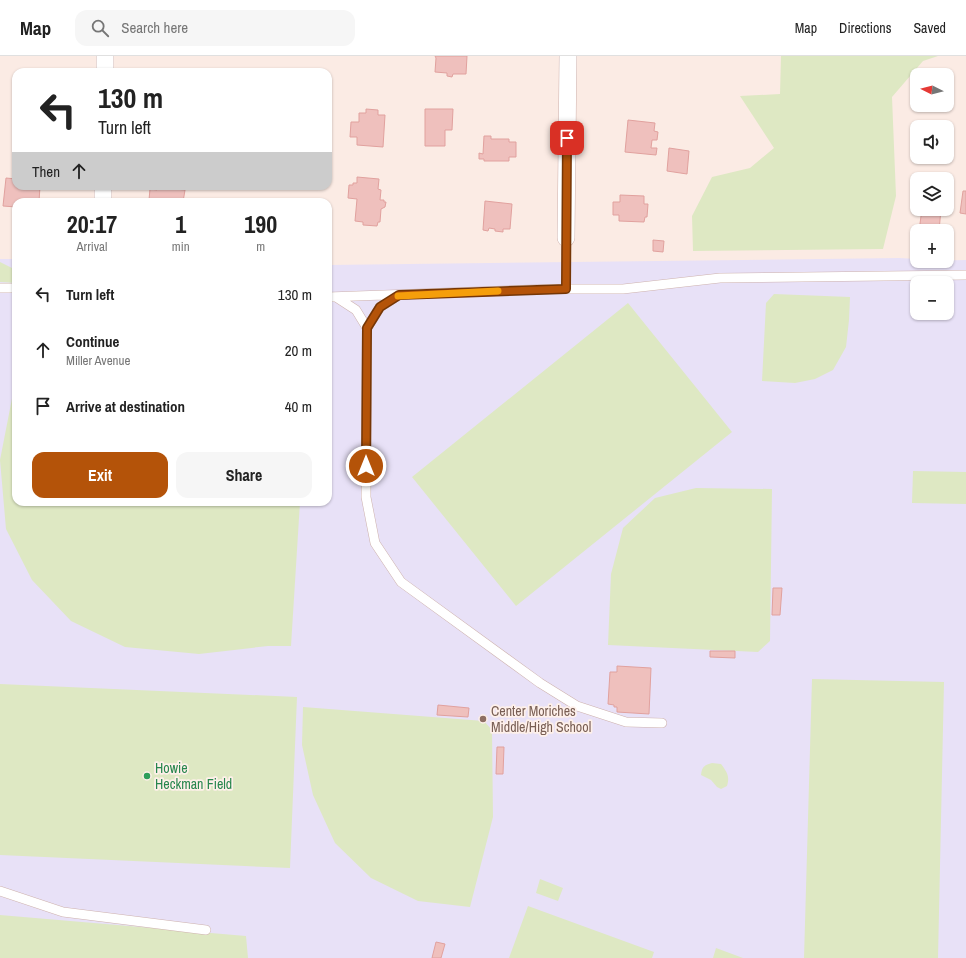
<!DOCTYPE html>
<html lang="en">
<head>
<meta charset="utf-8">
<style>
	:root { --surface:#fff; --page:#f6f6f6; --text:#222; --muted:#767676; --line:#e0e0e0; --accent:#b45309 }
	body { margin:0; font-family:"Archivo Narrow",sans-serif; background:var(--page); color:var(--text); height:100vh; display:flex; flex-direction:column; font-size:15px; white-space:nowrap }
	* { box-sizing:border-box; margin:0 }
	p { font-size:13px; color:var(--muted) }
	.icon { flex:none; width:22px; height:22px; fill:none; stroke:currentColor; stroke-width:2; stroke-linecap:round; stroke-linejoin:round }
	.map { position:relative; flex:1; overflow:hidden }
	.sheet { position:absolute; left:12px; top:142px; width:320px; height:308px; display:flex; flex-direction:column; background:var(--surface); border-radius:12px; box-shadow:0 1px 3px #0004 }
	.sheet>* { flex:none }
	.hud { position:absolute; left:12px; top:12px; width:320px; height:122px; border-radius:12px; box-shadow:0 1px 3px #0004; background:#fff; color:var(--text); overflow:hidden }
	.needle { width:26px; rotate:276deg }
	.controls { position:absolute; left:910px; top:12px; display:grid; gap:8px }
	.controls a { display:grid; place-items:center; width:44px; height:44px; border-radius:8px; background:var(--surface); box-shadow:0 1px 3px #0004; font-size:20px }
	.pin { position:absolute; display:grid; place-items:center; width:34px; height:34px; color:#fff; margin:-17px; border-radius:8px; box-shadow:0 2px 6px #0006 }
	.me { position:absolute; width:44px; margin:-22px; rotate:0deg; stroke-linejoin:round; filter:drop-shadow(0 0 3px #0008) }
	.turn { display:flex; align-items:center; gap:14px; height:84px; padding:0 20px; font-size:18px }
	.turn .icon { width:52px; height:52px; stroke-width:2.5 }
	.turn b { display:block; font-size:28px; line-height:34px }
	.then { display:flex; align-items:center; height:38px; padding:0 20px; background:#0003; gap:8px; font-size:15px }
	.eta { display:flex; justify-content:space-evenly; align-items:center; height:68px; text-align:center }
	.eta b { font-size:24px; font-weight:800; line-height:28px }
	.cta { display:flex; gap:8px; margin-top:auto; padding:8px 20px }
	.cta a { flex:1; height:46px; border-radius:12px; background:var(--accent); color:#fff; font-size:16px; font-weight:800; line-height:46px; text-align:center }
	.cta a+a { background:var(--page); color:var(--text) }
	ul { padding:0; list-style:none }
	li { display:flex; align-items:center; gap:12px; height:56px; padding:0 20px }
	li div { flex:1 }
	li b { display:block; font-size:15px }
	li em { font-style:normal }
	header { display:flex; align-items:center; gap:24px; box-sizing:border-box; height:56px; padding:0 20px; background:var(--surface); border-bottom:1px solid var(--line) }
	header strong { font-size:19px }
	nav { display:flex; gap:22px; margin-inline-start:auto; font-size:14px }
	.search { width:280px; height:36px; background:var(--page); display:flex; align-items:center; gap:10px; box-sizing:border-box; padding:0 14px; border-radius:12px; color:var(--muted); font-size:15px }
	.map>svg:first-child { display:block }
	.education { fill:#e8e1f7; fill-rule:evenodd }
	.green { fill:#dee8c3 }
	.building { fill:#efc0bd; stroke:#e1a19e }
	.lines { fill:none; stroke-linecap:round; stroke-linejoin:round }
	.service-casing { stroke:#ceb2ae; stroke-width:10 }
	.minor-casing { stroke:#ceb2ae; stroke-width:18 }
	.service { stroke:#fff; stroke-width:9 }
	.minor { stroke:#fff; stroke-width:17 }
	.route-casing { stroke:#753606; stroke-width:10 }
	.route { stroke:#b45309; stroke-width:7 }
	.slow { stroke:#f59e0b; stroke-width:7 }
	.education-dot { fill:#8d6e63; stroke:#fef0ea; stroke-width:1.5 }
	.leisure-dot { fill:#2e9e5b; stroke:#fef0ea; stroke-width:1.5 }
	.labels { text-anchor:middle; stroke-width:3.5; stroke-linejoin:round; paint-order:stroke }
	.education-label { font-size:14px; fill:#785e54; stroke:#fef0ea; text-anchor:start }
	.leisure-label { font-size:14px; fill:#27864d; stroke:#fef0ea; text-anchor:start }
</style>
</head>
<body>
<header>
<strong>Map</strong>
<div class="search"><svg class="icon" aria-label="search" viewBox="0 0 24 24"><circle cx="10" cy="10" r="6"/><path d="M15 15l6 6"/></svg>Search here</div>
<nav><a>Map</a><a>Directions</a><a>Saved</a></nav>
</header>
<div class="map">
<svg width="966" height="902" viewBox="0 0 966 902">
	<rect width="100%" height="100%" fill="#fbebe4"/>
	<path class="education" d="M 899,202 L 917,203 L 917,205 L 966,204 L 966,902 L 234,902 L 0,880 L 0,203 L 16,203 L 16,446 L 328,446 L 328,209 ZM 917,227 L 947,227 L 947,257 L 917,257 Z"/>
	<path class="green" d="M 781,0 L 938,0 L 923,5 L 892,41 L 896,140 L 883,193 L 693,195 L 692,160 L 712,121 L 750,112 L 774,92 L 740,40 L 780,38 Z
		M 0,206 L 16,214 L 16,227 L 0,226 Z
		M 774,238 L 850,241 L 849,264 L 846,291 L 833,314 L 815,323 L 795,327 L 762,325 L 766,247 Z
		M 628,247 L 732,376 L 516,550 L 412,421 Z
		M 16,322 L 16,446 L 300,446 L 291,590 L 268,590 L 199,598 L 125,591 L 71,565 L 32,524 L 6,473 L 0,404 Z
		M 913,415 L 966,416 L 966,448 L 912,447 Z
		M 696,432 L 772,433 L 770,585 L 758,596 L 608,589 L 611,518 L 623,472 L 655,442 Z
		M 812,623 L 944,626 L 938,902 L 804,902 Z
		M 0,628 L 297,641 L 290,812 L 0,799 Z
		M 303,651 L 484,665 L 492,674 L 493,761 L 470,851 L 418,845 L 371,822 L 335,787 L 313,739 L 302,689 Z
		M 712,707 L 721,708 C 727,716 730,720 727,730 L 721,733 L 717,731 L 711,724 L 701,719 C 702,710 705,709 712,707 Z
		M 540,823 L 563,832 L 558,845 L 536,837 Z
		M 528,850 L 654,896 L 652,902 L 509,902 Z
		M 0,859 L 246,880 L 248,902 L 0,902 Z
		M 716,892 L 743,902 L 713,902 Z"/>
	<path class="building" d="M 435,0 L 467,0 L 466,18 L 453,18 L 452,21 L 447,20 L 447,17 L 435,16 L 436,2 Z
		M 366,53 L 378,54 L 378,59 L 385,59 L 383,91 L 357,89 L 357,81 L 350,81 L 351,66 L 359,66 L 359,57 L 366,57 Z
		M 425,53 L 453,53 L 452,74 L 445,74 L 445,90 L 425,90 Z
		M 628,64 L 655,67 L 654,75 L 658,76 L 657,84 L 652,84 L 651,92 L 657,92 L 656,99 L 625,96 Z
		M 484,80 L 491,80 L 491,83 L 509,83 L 509,86 L 516,86 L 516,101 L 509,101 L 509,105 L 484,105 L 484,103 L 479,103 L 479,97 L 483,98 Z
		M 669,92 L 689,95 L 687,118 L 667,115 Z
		M 357,121 L 379,123 L 378,133 L 381,134 L 380,144 L 384,144 L 384,146 L 386,146 L 385,151 L 381,153 L 380,166 L 378,166 L 377,170 L 363,169 L 363,166 L 355,165 L 357,143 L 348,142 L 349,129 L 353,129 L 353,127 L 357,127 Z
		M 6,122 L 16,123 L 16,130 L 40,130 L 39,146 L 16,146 L 16,151 L 3,150 Z
		M 157,130 L 175,130 L 175,133 L 185,134 L 183,146 L 154,146 L 149,144 L 150,133 L 157,134 Z
		M 963,135 L 966,135 L 966,158 L 960,157 Z
		M 620,139 L 644,140 L 644,148 L 648,148 L 647,161 L 645,161 L 644,166 L 619,165 L 619,159 L 613,159 L 613,146 L 620,146 Z
		M 485,145 L 512,148 L 510,173 L 503,173 L 503,176 L 495,175 L 495,173 L 489,172 L 488,175 L 483,174 Z
		M 922,153 L 941,153 L 939,175 L 919,175 Z
		M 653,184 L 664,185 L 663,196 L 653,195 Z
		M 773,532 L 782,532 L 780,559 L 772,559 Z
		M 710,595 L 735,595 L 735,602 L 710,601 Z
		M 617,610 L 651,612 L 649,658 L 617,656 L 617,651 L 614,651 L 614,649 L 608,648 L 610,616 L 617,616 Z
		M 438,649 L 469,652 L 468,661 L 437,659 Z
		M 497,691 L 504,691 L 503,718 L 496,718 Z
		M 436,886 L 445,888 L 441,902 L 432,902 Z"/>
	<g class="lines">
		<g class="service-casing">
			<path id="service" d="M 0,232 L 16,232
				M 566,233 L 566,182
				M 328,241 L 551,233 L 623,233 L 720,222 L 966,219
				M 336,241 L 356,254 L 367,272 L 366,441 L 375,487 L 401,526 L 540,627 L 577,650 L 626,666 L 662,667
				M 367,272 L 380,251 L 399,239
				M 0,835 L 63,856 L 206,874"/>
		</g>
		<g class="minor-casing">
			<path id="minor" d="M 105,16 L 105,0
				M 103,146 L 103,130
				M 566,182 L 568,0"/>
		</g>
		<use href="#service" class="service"/>
		<use href="#minor" class="minor"/>
	</g>
	<g class="lines">
		<g class="route-casing">
			<path id="route" d="M 366,410 L 367,272 L 380,251 L 399,239 L 566,233 L 567,82"/>
		</g>
		<use href="#route" class="route"/>
		<path class="slow" d="M 398,240 L 498,235"/>
	</g>
	<circle class="education-dot" cx="483" cy="663" r="4"/>
	<circle class="leisure-dot" cx="147" cy="720" r="4"/>
	<g class="labels">
		<g class="education-label">
			<text x="491" y="660">Center Moriches<tspan x="491" dy="16">Middle/High School</tspan></text>
		</g>
		<g class="leisure-label">
			<text x="155" y="717">Howie<tspan x="155" dy="16">Heckman Field</tspan></text>
		</g>
	</g>
</svg>
<div class="controls">
<a><svg class="needle" viewBox="-14 -14 28 28"><path d="M0-13l5 13h-10z" fill="#e53935"/><path d="M0 13l5-13h-10z" fill="#767676"/></svg></a>
<a><svg class="icon" aria-label="sound" viewBox="0 0 24 24"><path d="M4 9h4l5-4v14l-5-4H4zM17 9q2 3 0 6"/></svg></a>
<a><svg class="icon" aria-label="layers" viewBox="0 0 24 24"><path d="M12 4l9 5-9 5-9-5zM3 14l9 5 9-5"/></svg></a>
<a>+</a>
<a>−</a>
</div>
<div class="pin" style="left:567px;top:82px;background:#d93025"><svg class="icon" aria-label="arrive" viewBox="0 0 24 24"><path d="M6 21V4h12l-3 4 3 4H6"/></svg></div>
<svg class="me" style="left:366px;top:410px" viewBox="-20 -20 40 40"><circle r="17" fill="#b45309" stroke="#fff" stroke-width="3"/><path d="M0-11L8 9 0 5-8 9z" fill="#fff"/></svg>
<div class="hud">
<div class="turn"><svg class="icon" aria-label="left" viewBox="0 0 24 24"><path d="M17 20v-9H6M10 6l-5 5 5 5"/></svg><div><b>130 m</b>Turn left</div></div>
<div class="then">Then<svg class="icon" aria-label="ahead" viewBox="0 0 24 24"><path d="M12 20V5M6 11l6-6 6 6"/></svg></div>
</div>
<section class="sheet">
<div class="eta">
<div><b>20:17</b><p>Arrival</p></div>
<div><b>1</b><p>min</p></div>
<div><b>190</b><p>m</p></div>
</div>
<ul>
<li><svg class="icon" aria-label="left" viewBox="0 0 24 24"><path d="M17 20v-9H6M10 6l-5 5 5 5"/></svg><div><b>Turn left</b></div><em>130 m</em></li>
<li><svg class="icon" aria-label="ahead" viewBox="0 0 24 24"><path d="M12 20V5M6 11l6-6 6 6"/></svg><div><b>Continue</b><p>Miller Avenue</p></div><em>20 m</em></li>
<li><svg class="icon" aria-label="arrive" viewBox="0 0 24 24"><path d="M6 21V4h12l-3 4 3 4H6"/></svg><div><b>Arrive at destination</b></div><em>40 m</em></li>
</ul>
<div class="cta"><a>Exit</a><a>Share</a></div>
</section>
</div>
</body>
</html>
